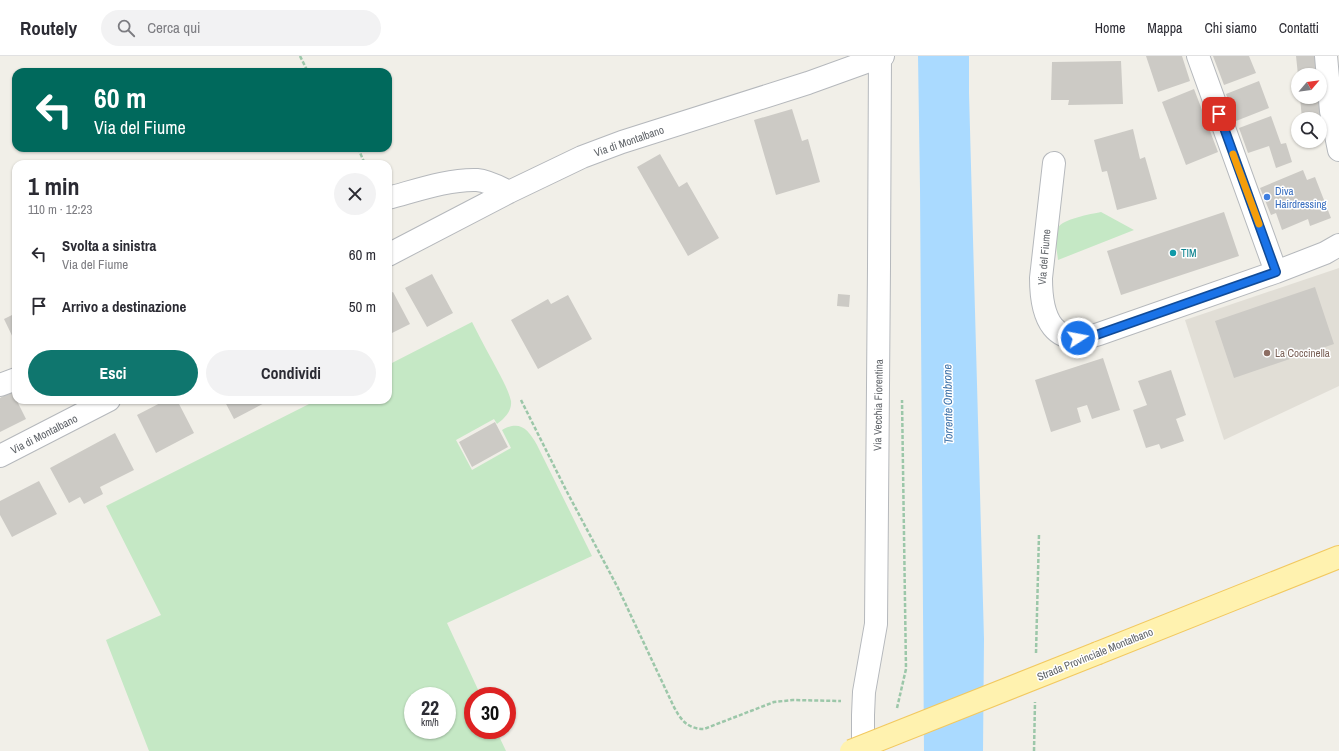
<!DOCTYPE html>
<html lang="it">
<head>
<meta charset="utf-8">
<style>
	:root { --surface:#fff; --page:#f2f2f3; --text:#2b2b33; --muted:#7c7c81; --line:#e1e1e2; --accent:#0f766e }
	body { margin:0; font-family:"Archivo Narrow",sans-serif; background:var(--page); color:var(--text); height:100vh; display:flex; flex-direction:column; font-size:15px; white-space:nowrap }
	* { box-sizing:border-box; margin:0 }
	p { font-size:13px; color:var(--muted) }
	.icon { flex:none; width:22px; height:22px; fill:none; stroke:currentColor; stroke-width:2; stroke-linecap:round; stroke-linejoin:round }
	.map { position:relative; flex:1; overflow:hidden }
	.details { position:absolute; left:12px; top:104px; width:380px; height:244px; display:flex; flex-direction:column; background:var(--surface); border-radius:12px; box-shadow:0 1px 3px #0004 }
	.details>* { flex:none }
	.hud { position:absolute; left:12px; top:12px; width:380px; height:84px; border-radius:12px; box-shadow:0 1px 3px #0004; background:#00695c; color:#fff; overflow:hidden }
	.needle { width:26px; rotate:61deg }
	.controls { position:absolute; left:1291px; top:12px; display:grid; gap:8px }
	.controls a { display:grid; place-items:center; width:36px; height:36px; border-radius:50%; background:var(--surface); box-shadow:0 1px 3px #0004; font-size:20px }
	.speed { position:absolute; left:404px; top:631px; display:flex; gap:8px; font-size:20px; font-weight:700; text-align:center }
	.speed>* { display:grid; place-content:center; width:52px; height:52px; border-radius:50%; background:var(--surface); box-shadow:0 1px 3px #0004; line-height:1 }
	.speed small { font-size:10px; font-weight:400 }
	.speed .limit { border:6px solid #d22; background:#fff; color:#111 }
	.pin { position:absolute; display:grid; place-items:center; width:34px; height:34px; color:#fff; margin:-17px; border-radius:8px; box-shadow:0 2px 6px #0006 }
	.me { position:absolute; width:44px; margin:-22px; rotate:79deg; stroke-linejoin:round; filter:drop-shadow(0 0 3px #0008) }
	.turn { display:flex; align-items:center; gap:14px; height:84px; padding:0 16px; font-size:18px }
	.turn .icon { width:52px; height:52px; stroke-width:2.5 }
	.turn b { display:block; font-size:28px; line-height:34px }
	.round { display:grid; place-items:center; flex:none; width:42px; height:42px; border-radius:21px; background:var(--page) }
	.head { display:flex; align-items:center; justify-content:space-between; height:68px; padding:0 16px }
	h1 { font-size:24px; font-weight:700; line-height:30px }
	.action { display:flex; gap:8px; margin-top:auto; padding:8px 16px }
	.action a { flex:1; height:46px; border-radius:24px; background:var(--accent); color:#fff; font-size:16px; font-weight:700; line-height:46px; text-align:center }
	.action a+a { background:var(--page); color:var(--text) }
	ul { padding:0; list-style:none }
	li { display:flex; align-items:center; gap:12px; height:52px; padding:0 16px }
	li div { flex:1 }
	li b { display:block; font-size:15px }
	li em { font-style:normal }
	header { display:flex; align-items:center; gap:24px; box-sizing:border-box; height:56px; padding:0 20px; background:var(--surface); border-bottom:1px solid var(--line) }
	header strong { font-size:19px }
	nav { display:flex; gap:22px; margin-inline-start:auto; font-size:14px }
	.search { width:280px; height:36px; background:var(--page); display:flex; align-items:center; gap:10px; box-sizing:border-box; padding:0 14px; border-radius:22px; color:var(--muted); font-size:15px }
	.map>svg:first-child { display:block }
	.education { fill:#e1ded6 }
	.green { fill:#c5e8c5; fill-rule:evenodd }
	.water { fill:#aadaff }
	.building { fill:#cccac5 }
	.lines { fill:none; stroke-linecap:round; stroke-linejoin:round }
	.minor-casing { stroke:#b5b8bc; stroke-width:24 }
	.major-casing { stroke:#f2c960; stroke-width:24 }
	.path { stroke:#9cc7a9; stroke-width:2.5; stroke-dasharray:4 2; stroke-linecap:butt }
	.minor { stroke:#fff; stroke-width:22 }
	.major { stroke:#fff2af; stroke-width:22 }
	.major-bridge-casing { stroke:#f2c960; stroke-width:24; stroke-linecap:butt }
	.major-bridge { stroke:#fff2af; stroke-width:22 }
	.route-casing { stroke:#114b97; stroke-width:10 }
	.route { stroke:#1a73e8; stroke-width:7 }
	.slow { stroke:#f59e0b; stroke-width:7 }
	.shop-dot { fill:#3f7fe0; stroke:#fff; stroke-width:1.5 }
	.culture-dot { fill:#0f9aa8; stroke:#fff; stroke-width:1.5 }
	.education-dot { fill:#8d6e63; stroke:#fff; stroke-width:1.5 }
	.labels { text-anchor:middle; stroke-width:3; stroke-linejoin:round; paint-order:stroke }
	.street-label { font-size:11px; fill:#5f6368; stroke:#fff }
	.shop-label { font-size:11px; fill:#366cbe; stroke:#fff; text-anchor:start }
	.culture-label { font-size:11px; fill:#0d838f; stroke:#fff; text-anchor:start }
	.education-label { font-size:11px; fill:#785e54; stroke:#fff; text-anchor:start }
	.water-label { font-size:12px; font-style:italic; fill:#4174aa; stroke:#fff }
</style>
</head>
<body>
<header>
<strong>Routely</strong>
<div class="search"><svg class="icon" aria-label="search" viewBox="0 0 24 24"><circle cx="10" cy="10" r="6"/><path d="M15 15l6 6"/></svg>Cerca qui</div>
<nav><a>Home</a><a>Mappa</a><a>Chi siamo</a><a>Contatti</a></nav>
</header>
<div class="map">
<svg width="1339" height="695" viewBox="0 0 1339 695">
	<rect width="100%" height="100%" fill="#f1efe8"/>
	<path class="education" d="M 1339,212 L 1339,330 L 1224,384 L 1185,264 Z"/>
	<path class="green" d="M 1101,156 L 1134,174 L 1058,204 C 1057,195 1054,181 1058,172 C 1062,163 1091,158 1101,156 Z
		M 472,266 C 481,284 491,302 500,319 C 504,327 509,336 511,345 C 512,355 505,362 497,368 L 494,363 L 456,384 L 472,414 L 511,392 L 502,374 C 520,364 528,373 537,389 L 592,500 L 447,567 L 481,640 L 473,640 L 473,674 L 496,674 L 506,695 L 149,695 L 106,584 L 161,559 L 106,450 L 317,344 L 388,344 L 388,309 ZM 413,640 L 447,640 L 447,674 L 413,674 Z"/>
	<path class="water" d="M 918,0 L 969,0 L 969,37 L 984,583 L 983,695 L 924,695 L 920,133 Z"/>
	<path class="building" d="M 1146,0 L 1182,0 L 1190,25 L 1158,36 Z
		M 1213,0 L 1249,0 L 1256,17 L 1224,29 Z
		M 1296,0 L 1317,0 L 1319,19 L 1298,19 Z
		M 1121,5 L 1123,48 L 1068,49 L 1069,44 L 1051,44 L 1052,6 Z
		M 1259,25 L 1269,52 L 1236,65 L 1226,38 Z
		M 1194,33 L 1218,96 L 1186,109 L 1162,46 Z
		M 1300,41 L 1321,41 L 1323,63 L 1302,63 Z
		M 792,53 L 802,85 L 808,83 L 820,126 L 776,139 L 754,64 Z
		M 1271,60 L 1281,88 L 1286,87 L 1292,106 L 1276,112 L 1269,90 L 1248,97 L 1239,72 Z
		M 1133,73 L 1140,103 L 1145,101 L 1157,143 L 1117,154 L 1107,115 L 1102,116 L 1094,84 Z
		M 660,98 L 679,131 L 687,126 L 719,182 L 688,200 L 637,111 Z
		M 1303,114 L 1307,124 L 1315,121 L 1331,162 L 1310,170 L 1308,163 L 1282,174 L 1276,157 L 1271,159 L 1260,132 Z
		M 1224,156 L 1239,200 L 1121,239 L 1107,195 Z
		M 432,218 L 453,257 L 427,271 L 405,232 Z
		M 1315,231 L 1334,288 L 1234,322 L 1215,265 Z
		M 393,236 L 410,268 L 388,279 L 388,238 Z
		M 838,238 L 850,239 L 849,251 L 837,250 Z
		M 568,239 L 592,283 L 538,313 L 511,264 L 548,243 L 551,248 Z
		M 16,257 L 16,288 L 4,263 Z
		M 1103,302 L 1120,354 L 1092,363 L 1087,349 L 1077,352 L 1081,366 L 1051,376 L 1035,324 Z
		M 1171,314 L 1186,359 L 1176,363 L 1184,385 L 1161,393 L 1159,388 L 1146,392 L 1133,354 L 1147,349 L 1138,325 Z
		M 12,335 L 26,363 L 0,376 L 0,342 Z
		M 55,344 L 65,344 L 57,348 Z
		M 166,344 L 177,344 L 194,377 L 156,397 L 137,359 Z
		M 224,344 L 270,344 L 234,363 Z
		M 495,366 L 508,391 L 472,411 L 459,386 Z
		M 115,377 L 134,414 L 100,431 L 103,438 L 84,448 L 80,441 L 69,447 L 50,412 Z
		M 39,425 L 57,458 L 12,481 L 0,459 L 0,445 Z"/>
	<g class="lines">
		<g class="minor-casing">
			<path id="minor" d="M 1198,0 L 1276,216
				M 1326,0 L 1331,55 L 1339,94
				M 1054,107 L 1041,222 C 1041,262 1053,293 1099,278 L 1276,216 L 1325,197 L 1339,189
				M 388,142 C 415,135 448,123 477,124 C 488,125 499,131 509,136
				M 388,199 L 509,136 L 582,101 L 622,86 L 808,27 L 883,0
				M 0,329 L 16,323
				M 0,400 L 109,344
				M 863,695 L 863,659 L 864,636 L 876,568 L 879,211 L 880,0"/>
		</g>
		<g class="major-casing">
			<path id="major" d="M 1098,597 L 1339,501"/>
		</g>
		<path class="path" d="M 300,0 L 308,16
			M 358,92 L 365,108
			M 521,344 L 566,434 L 618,532 L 673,649 C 680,663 687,673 704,673 L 774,646 L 793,644 L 841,645
			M 1036,597 L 1039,478
			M 897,652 L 906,613 L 902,344
			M 1034,695 L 1035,646"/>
		<use href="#minor" class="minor"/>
		<use href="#major" class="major"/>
		<g class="major-bridge-casing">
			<path id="major-bridge" d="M 851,695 L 1098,597"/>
		</g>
		<use href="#major-bridge" class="major-bridge"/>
	</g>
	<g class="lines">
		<g class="route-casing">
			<path id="route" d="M 1078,282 L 1088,282 L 1099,278 L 1276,216 L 1219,58"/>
		</g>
		<use href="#route" class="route"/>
		<path class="slow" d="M 1233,98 L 1259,168"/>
	</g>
	<circle class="shop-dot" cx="1267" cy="141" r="4"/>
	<circle class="culture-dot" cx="1173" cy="197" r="4"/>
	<circle class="education-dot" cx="1267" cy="297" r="4"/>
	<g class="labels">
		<g class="street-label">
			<text transform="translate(629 85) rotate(-19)" y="4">Via di Montalbano</text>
			<text transform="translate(1044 201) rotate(-85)" y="4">Via del Fiume</text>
			<text transform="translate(878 349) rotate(-89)" y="4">Via Vecchia Fiorentina</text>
			<text transform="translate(44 378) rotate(-27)" y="4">Via di Montalbano</text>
			<text transform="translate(1095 598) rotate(-22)" y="4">Strada Provinciale Montalbano</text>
		</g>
		<g class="shop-label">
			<text x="1275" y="139">Diva<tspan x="1275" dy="13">Hairdressing</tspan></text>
		</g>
		<g class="culture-label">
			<text x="1181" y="201">TIM</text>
		</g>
		<g class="education-label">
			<text x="1275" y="301">La Coccinella</text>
		</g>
		<g class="water-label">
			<text transform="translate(948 348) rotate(-91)" y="4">Torrente Ombrone</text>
		</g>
	</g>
</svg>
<div class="controls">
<a><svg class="needle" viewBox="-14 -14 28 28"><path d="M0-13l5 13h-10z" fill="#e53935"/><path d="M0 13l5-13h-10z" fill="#7c7c81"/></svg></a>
<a><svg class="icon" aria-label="search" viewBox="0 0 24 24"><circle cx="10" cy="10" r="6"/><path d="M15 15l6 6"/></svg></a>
</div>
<div class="speed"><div>22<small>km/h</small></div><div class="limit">30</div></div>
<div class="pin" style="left:1219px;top:58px;background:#d93025"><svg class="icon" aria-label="arrive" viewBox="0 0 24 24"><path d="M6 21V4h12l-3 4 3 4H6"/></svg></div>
<svg class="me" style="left:1078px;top:282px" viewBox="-20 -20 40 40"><circle r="17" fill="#1a73e8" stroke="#fff" stroke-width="3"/><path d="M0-11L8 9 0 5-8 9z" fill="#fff"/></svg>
<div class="hud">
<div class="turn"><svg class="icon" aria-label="left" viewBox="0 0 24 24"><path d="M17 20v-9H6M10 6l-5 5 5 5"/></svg><div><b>60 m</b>Via del Fiume</div></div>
</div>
<section class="details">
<div class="head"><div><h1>1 min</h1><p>110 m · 12:23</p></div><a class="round"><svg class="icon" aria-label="close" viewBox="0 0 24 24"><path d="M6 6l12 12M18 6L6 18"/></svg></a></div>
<ul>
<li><svg class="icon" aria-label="left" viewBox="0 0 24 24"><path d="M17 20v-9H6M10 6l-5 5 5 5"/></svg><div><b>Svolta a sinistra</b><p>Via del Fiume</p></div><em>60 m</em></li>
<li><svg class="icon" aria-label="arrive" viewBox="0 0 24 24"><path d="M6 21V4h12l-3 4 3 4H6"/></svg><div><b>Arrivo a destinazione</b></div><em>50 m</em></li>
</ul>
<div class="action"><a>Esci</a><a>Condividi</a></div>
</section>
</div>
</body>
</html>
